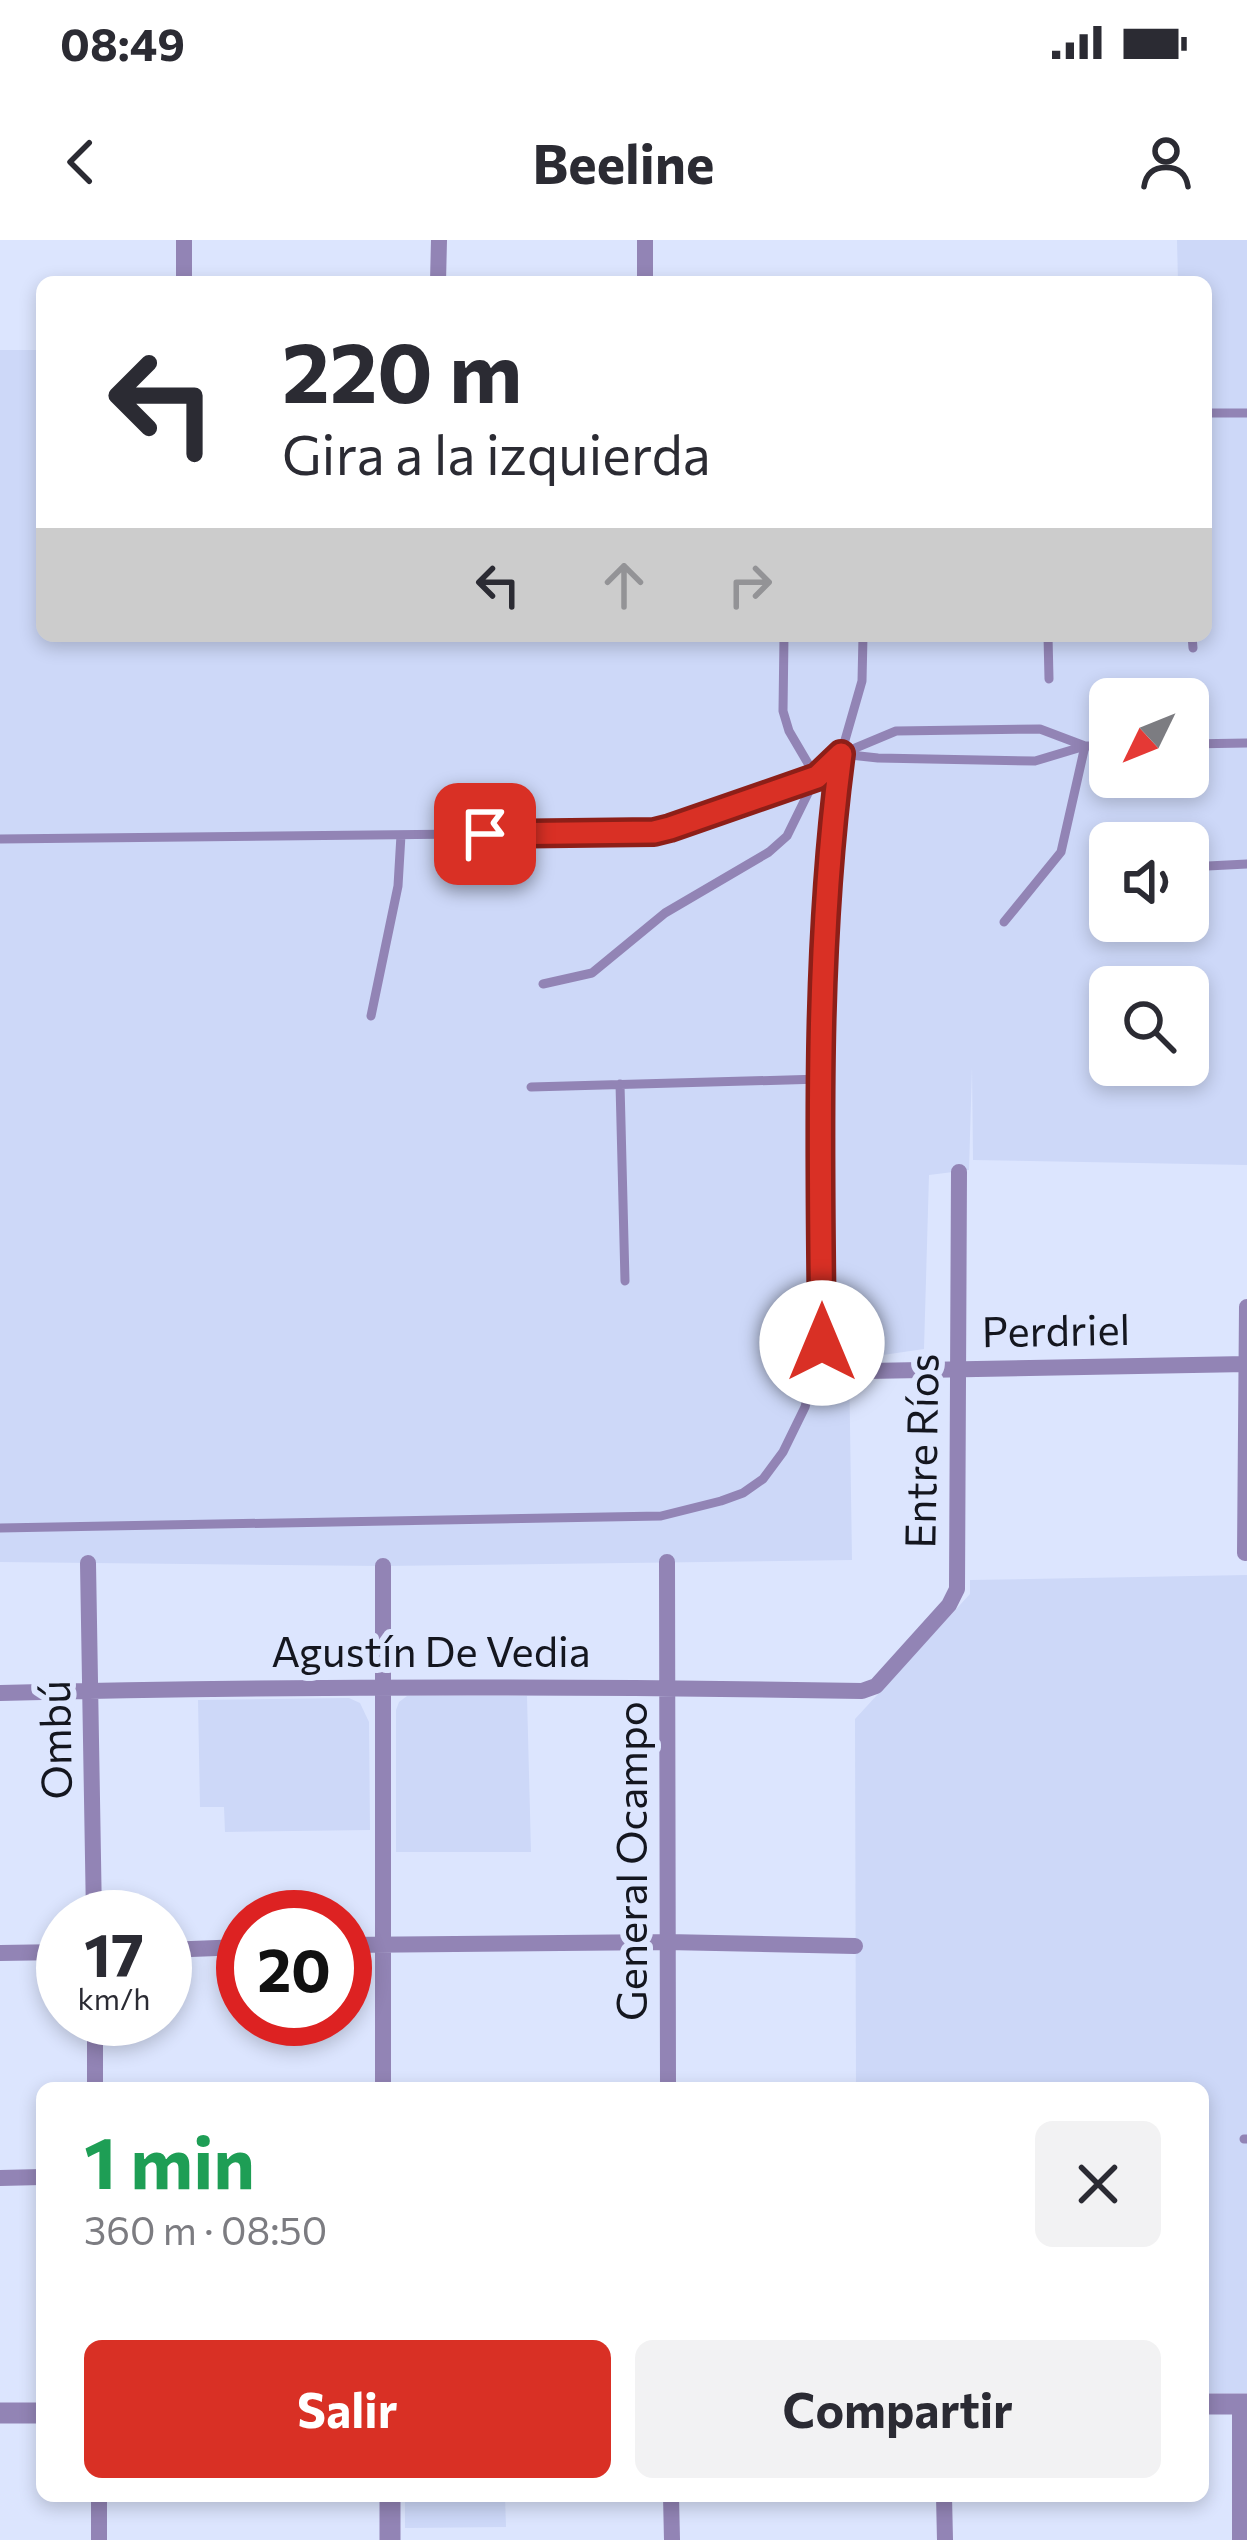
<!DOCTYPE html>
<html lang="es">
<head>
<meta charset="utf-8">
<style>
	:root { --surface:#fff; --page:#f2f2f3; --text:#2b2b33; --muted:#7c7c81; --accent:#d93025 }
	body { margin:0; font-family:Commissioner,sans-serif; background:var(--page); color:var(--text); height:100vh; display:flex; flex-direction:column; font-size:45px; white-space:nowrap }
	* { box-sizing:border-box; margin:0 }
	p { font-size:39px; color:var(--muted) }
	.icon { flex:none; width:66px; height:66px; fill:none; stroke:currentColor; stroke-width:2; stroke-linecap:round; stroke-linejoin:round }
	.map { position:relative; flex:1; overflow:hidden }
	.details { position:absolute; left:36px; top:1842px; width:1173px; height:420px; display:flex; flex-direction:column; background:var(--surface); border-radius:18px; box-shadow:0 6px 18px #0003 }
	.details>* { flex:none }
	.hud { position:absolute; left:36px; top:36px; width:1176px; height:366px; border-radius:18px; box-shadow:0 6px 18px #0003; background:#fff; color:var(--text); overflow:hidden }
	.needle { width:78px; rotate:227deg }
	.controls { position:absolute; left:1089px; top:438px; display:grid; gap:24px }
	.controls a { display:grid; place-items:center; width:120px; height:120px; border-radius:18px; background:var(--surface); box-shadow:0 6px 18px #0003; font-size:60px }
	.speed { position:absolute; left:36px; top:1650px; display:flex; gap:24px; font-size:60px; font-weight:700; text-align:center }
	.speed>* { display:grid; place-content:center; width:156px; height:156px; border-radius:50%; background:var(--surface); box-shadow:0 6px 18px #0003; line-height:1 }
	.speed small { font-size:30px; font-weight:400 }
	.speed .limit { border:18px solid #d22; background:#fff; color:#111 }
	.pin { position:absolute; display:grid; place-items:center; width:102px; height:102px; color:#fff; margin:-51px; border-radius:24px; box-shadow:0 6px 18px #0006 }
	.me { position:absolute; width:132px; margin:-66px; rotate:0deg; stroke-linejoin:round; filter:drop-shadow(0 0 9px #0008) }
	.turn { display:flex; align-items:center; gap:42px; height:252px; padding:0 48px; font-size:54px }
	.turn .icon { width:156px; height:156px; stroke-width:2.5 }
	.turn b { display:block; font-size:84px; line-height:102px }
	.lanes { display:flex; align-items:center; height:114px; padding:0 48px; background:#0003; justify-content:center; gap:60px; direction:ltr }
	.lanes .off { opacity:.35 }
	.round { display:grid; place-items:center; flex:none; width:126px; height:126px; border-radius:18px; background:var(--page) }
	.overview { display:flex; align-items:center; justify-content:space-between; height:204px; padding:0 48px }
	h1 { font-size:72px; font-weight:700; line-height:90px; color:#1e9e55 }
	.button { display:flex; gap:24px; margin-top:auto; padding:24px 48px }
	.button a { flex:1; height:138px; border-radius:18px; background:var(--accent); color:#fff; font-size:48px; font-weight:700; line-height:138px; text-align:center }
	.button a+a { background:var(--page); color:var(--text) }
	.status { display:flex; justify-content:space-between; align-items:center; height:84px; padding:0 60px; background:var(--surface); direction:ltr }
	.status svg { height:33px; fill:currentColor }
	header { display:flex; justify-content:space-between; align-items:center; height:156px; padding:0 48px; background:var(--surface); font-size:54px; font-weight:700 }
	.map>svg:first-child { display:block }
	.built { fill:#cdd8f8; fill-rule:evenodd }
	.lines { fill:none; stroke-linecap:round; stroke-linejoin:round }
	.service { stroke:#9284b5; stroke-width:9 }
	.minor { stroke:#9284b5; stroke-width:16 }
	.tertiary { stroke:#9284b5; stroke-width:21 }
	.route-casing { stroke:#8d1f18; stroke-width:30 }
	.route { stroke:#d93025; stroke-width:21 }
	.labels { text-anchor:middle; stroke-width:12; stroke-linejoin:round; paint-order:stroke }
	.street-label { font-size:42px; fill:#14161f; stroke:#dce5fe }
</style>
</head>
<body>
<div class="status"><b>08:49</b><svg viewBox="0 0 49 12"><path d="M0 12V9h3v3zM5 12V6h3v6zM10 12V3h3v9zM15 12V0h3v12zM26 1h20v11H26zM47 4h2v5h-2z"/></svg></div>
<header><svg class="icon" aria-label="back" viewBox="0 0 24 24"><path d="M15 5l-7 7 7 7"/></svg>Beeline<svg class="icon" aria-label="person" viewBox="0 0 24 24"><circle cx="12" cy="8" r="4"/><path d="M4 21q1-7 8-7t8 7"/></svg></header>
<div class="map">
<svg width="1247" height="2300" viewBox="0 0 1247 2300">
	<rect width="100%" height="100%" fill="#dce5fe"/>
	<path class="built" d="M 1177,0 L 1247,0 L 1247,925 L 973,920 L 972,827 L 969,930 L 929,935 L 924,1109 L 849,1120 L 852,1320 L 383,1326 L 0,1322 L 0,110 L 42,110 L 42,396 L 1206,396 L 1206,42 L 1178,42 ZM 1110,459 L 1188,459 L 1188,537 L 1110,537 ZM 1110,603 L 1188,603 L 1188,681 L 1110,681 ZM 1110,747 L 1188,747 L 1188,825 L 1110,825 Z
		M 1247,1335 L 1247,2153 L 1203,2153 L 1203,1848 L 856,1848 L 855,1479 L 970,1354 L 970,1340 Z
		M 407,1456 L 527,1456 L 531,1612 L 396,1612 L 396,1470 L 399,1462 Z
		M 349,1458 L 360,1463 L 369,1482 L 370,1590 L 225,1592 L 224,1567 L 200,1567 L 198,1460 Z
		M 405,2256 L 505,2256 L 506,2287 L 405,2288 Z"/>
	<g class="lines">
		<path class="service" d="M 1206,173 L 1247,173
			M 1048,396 L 1049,439
			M 1192,396 L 1193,408
			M 1188,504 L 1247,503
			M 0,599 L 654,592 L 816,537 L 841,514 L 896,491 L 1040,489 L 1085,506 L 1035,521 L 878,518 L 841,514
			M 1188,627 L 1247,624
			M 1004,682 L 1061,612 L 1085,506 L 1110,506
			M 543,744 L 592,733 L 665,673 L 769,612 L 787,596 L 816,537 L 789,491 L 783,471 L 784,396
			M 371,776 L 398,646 L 401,595
			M 620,844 L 625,1041
			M 531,847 L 821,839
			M 0,1288 L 661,1276 L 721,1261 L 743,1253 L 763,1239 L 783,1212 L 805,1167 L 822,1103 L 821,839 L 827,681 L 841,514 L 862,441 L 863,396
			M 1244,1899 L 1247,1899"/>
		<path class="minor" d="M 184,42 L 184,0
			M 438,42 L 439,0
			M 645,42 L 645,0
			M 867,1131 L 1247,1124
			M 1245,1313 L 1247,1067
			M 667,1322 L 668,1848
			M 88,1323 L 94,1677
			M 0,1453 C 287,1446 575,1446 862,1451 L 876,1446 L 949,1365 L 957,1349 L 959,932
			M 345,1705 L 667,1702 L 855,1706
			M 165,1710 L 243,1707
			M 0,1713 L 63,1712
			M 95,1779 L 95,1848
			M 383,1848 L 383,1326
			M 0,1938 L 42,1937
			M 1240,2164 L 1240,2300
			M 99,2256 L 99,2300
			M 671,2256 L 672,2300
			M 944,2256 L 945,2300"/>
		<path class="tertiary" d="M 1203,2164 L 1247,2164
			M 0,2173 L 42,2173
			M 390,2300 L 390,2256"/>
	</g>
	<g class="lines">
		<g class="route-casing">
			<path id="route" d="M 485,594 L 654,592 L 670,588 L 817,537 L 841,514 C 815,708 820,907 822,1103"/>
		</g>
		<use href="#route" class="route"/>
	</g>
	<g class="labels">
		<g class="street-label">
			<text transform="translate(1056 1091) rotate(-1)" y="15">Perdriel</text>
			<text transform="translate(922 1211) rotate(-89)" y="15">Entre Ríos</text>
			<text x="431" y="1427">Agustín De Vedia</text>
			<text transform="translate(56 1500) rotate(-91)" y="15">Ombú</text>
			<text transform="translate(632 1621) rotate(-90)" y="15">General Ocampo</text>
		</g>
	</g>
</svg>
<div class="controls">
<a><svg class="needle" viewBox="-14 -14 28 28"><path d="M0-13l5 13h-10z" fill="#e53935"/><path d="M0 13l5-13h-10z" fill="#7c7c81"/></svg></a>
<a><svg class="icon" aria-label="sound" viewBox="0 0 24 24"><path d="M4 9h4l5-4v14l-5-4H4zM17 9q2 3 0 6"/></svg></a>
<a><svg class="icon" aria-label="search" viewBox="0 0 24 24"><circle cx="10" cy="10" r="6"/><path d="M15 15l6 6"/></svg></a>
</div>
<div class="speed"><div>17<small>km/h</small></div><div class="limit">20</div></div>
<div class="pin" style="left:485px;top:594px;background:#d93025"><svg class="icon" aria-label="arrive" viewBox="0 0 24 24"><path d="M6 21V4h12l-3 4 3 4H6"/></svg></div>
<svg class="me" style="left:822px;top:1103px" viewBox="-20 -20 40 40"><circle r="19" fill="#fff"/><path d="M0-13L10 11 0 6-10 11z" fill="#d93025"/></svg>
<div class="hud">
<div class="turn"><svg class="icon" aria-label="left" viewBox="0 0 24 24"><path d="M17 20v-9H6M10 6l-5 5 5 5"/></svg><div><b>220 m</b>Gira a la izquierda</div></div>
<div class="lanes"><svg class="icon" aria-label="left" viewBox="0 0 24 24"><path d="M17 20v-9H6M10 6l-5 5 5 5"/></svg><svg class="icon off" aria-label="ahead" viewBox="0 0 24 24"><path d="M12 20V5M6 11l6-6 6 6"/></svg><svg class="icon off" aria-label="right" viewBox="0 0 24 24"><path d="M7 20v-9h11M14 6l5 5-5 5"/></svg></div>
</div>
<section class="details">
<div class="overview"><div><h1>1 min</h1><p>360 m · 08:50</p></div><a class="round"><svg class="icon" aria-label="close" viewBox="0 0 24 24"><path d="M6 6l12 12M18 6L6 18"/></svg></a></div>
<div class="button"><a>Salir</a><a>Compartir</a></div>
</section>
</div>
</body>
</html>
